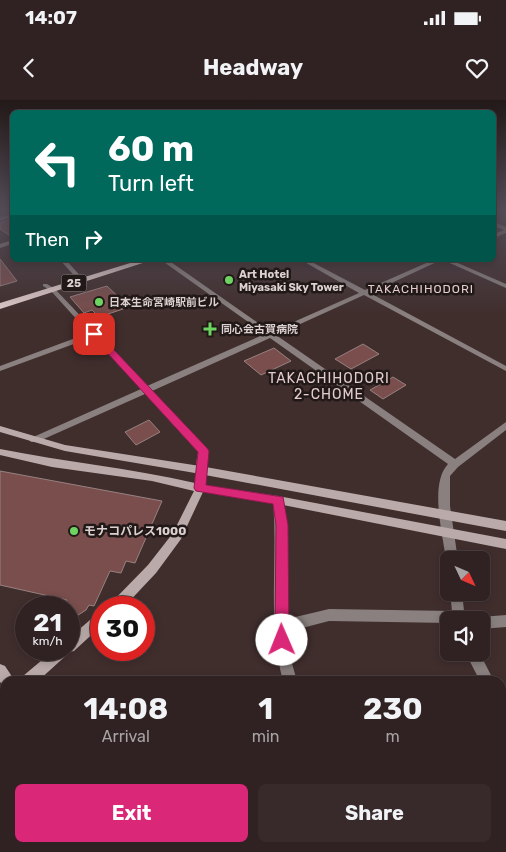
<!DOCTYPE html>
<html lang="en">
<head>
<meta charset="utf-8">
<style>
	:root { --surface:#302222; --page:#382a2a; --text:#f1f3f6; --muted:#a8a4a5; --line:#4b3f40; --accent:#db2777 }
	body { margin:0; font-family:Rubik,"Noto Sans JP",sans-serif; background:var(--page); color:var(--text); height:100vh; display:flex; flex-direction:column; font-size:19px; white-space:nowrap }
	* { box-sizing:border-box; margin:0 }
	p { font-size:16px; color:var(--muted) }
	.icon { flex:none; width:28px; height:28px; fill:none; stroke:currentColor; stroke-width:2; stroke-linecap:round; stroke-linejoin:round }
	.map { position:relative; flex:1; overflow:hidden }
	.details { position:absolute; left:0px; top:576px; width:506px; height:176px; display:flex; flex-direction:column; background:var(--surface); border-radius:15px 15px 0 0; box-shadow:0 2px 8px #0003,0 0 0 1px var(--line) }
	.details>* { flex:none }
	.banner { position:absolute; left:10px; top:10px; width:486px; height:152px; border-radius:8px; box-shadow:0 2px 8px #0003,0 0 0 1px var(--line); background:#00695c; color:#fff; overflow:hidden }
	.needle { width:32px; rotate:134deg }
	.buttons { position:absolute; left:440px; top:451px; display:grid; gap:10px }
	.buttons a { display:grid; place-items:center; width:50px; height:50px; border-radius:8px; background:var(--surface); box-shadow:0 2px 8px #0003,0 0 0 1px var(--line); font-size:25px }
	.speed { position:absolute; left:15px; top:496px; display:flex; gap:10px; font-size:25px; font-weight:700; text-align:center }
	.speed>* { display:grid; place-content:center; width:65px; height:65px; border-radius:50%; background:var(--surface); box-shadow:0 2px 8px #0003,0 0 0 1px var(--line); line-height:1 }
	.speed small { font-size:12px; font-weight:400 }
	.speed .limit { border:8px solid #d22; background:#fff; color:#111 }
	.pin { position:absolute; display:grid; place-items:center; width:42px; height:42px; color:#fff; margin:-21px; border-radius:10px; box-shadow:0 2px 8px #0006 }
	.me { position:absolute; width:55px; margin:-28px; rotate:359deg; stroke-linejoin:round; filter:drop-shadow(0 0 4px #0008) }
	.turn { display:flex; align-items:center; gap:18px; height:105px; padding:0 15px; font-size:22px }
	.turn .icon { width:65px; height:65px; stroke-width:2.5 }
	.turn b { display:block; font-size:35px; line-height:42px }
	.then { display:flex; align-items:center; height:48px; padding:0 15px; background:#0003; gap:10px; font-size:19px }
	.eta { display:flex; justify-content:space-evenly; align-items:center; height:85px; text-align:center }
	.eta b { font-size:30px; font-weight:700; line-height:35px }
	.action { display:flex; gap:10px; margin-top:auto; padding:10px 15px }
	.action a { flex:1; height:58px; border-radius:8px; background:var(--accent); color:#fff; font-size:20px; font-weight:700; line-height:58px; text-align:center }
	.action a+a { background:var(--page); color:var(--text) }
	.status { display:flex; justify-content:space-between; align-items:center; height:35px; padding:0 25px; background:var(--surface); direction:ltr }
	.status svg { height:14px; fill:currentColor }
	header { display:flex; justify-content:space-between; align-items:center; height:65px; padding:0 15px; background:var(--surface); font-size:22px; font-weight:700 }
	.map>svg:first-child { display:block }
	.building { fill:#794e4d; stroke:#978281 }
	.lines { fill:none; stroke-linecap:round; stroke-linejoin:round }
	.street { fill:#89807f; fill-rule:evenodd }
	.secondary { fill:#baabaa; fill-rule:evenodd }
	.primary { fill:#e0cccb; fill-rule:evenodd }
	.route { fill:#db2777; stroke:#8e194d }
	.poi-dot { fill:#6dd361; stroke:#211818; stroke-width:2 }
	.labels { text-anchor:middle; stroke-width:5; stroke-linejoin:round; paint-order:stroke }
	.far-poi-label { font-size:11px; font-weight:bold; fill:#dcd0d0; stroke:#211818; text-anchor:start }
	.shield { fill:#211818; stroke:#a49999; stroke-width:1 }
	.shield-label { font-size:11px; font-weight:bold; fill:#dcd0d0 }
	.far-quarter-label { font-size:12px; letter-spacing:1px; fill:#e3cccb; stroke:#211818 }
	.poi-label { font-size:12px; font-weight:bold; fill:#dcd0d0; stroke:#211818; text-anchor:start }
	.neighbourhood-label { font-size:14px; letter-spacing:1px; fill:#e3cccb; stroke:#211818 }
</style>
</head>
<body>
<div class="status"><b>14:07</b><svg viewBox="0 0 49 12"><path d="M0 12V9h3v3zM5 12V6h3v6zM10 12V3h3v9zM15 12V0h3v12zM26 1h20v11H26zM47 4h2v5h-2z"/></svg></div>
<header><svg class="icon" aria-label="back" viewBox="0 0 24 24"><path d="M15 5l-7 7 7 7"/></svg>Headway<svg class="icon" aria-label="heart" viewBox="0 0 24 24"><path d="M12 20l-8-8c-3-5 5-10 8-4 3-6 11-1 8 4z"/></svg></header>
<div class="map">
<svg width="506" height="752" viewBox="0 0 506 752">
	<rect width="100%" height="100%" fill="#402e2d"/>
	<path class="building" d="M 12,119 L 12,137 L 0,129 L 0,123 Z
		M 0,159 L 17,181 L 0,186 Z
		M 107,186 L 129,207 L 99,217 L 92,210 L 84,213 L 70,197 Z
		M 363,244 L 379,254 L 351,269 L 335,259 Z
		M 274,248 L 291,261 L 261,275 L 244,261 Z
		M 393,277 L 406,285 L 383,299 L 370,290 Z
		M 149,320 L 160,332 L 136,345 L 125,332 Z
		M 0,371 L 162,401 L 135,463 L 126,461 L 121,473 L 110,471 L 94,506 L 89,505 L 86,510 L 69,521 L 69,508 L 62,508 L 67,500 L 0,485 Z"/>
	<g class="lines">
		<path class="street" d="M 12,114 L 12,117 L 0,121 L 0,117 Z
			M 494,122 L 506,127 L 506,133 L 494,138 L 494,134 L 504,130 L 494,126 Z
			M 12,140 L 12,144 L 0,148 L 0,144 Z
			M 60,160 L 66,160 L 84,180 L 84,182 L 80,182 Z
			M 161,160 L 168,160 L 271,232 L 359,193 L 301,160 L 308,160 L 365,190 L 433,160 L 441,160 L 370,193 L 506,266 L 506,271 L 364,195 L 276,235 L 455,359 L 506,322 L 506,330 L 458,367 L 450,376 L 450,406 L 458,460 L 449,460 L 449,464 L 446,460 C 443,435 429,384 448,364 L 270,238 L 152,291 L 206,349 L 208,351 L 203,373 L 200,374 L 195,370 L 198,352 L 145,294 L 37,342 L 31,342 L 29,340 L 31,338 L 141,289 L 93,237 L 0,271 L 0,266 L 89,233 L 51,191 L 43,186 L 43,184 L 47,184 L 55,189 L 147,286 L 265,234 Z
			M 443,160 L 451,160 L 506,184 L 506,188 Z
			M 278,396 L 282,397 L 283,400 L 286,445 L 287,519 L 329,509 L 452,511 L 450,492 L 462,492 L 465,520 L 449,520 L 449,523 L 329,521 L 287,532 L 291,560 L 297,581 L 283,581 C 267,522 278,461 273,400 L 274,397 Z
			M 506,515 L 506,527 L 481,529 L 481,520 L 476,520 L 481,517 Z
			M 465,552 L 479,552 L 494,581 L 480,581 Z
			M 501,598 L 506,600 L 506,620 L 501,618 Z
			M 340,748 L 358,748 L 360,752 L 342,752 Z"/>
		<path class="secondary" d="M 0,326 L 65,345 L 200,366 L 506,421 L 506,431 L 205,375 L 205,385 L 278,396 L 506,439 L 506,449 L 278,404 L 203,392 L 181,439 L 156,473 L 123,508 L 108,508 L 110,504 L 148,465 L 173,433 L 194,391 L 152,381 L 52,367 L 0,355 L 0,349 C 65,362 130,368 195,383 L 195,373 L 65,351 L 0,332 Z
			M 101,512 L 101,526 L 74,551 L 70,552 L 38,581 L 21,581 L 23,576 L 54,550 L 69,550 L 69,538 L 97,514 Z
			M 0,564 L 5,566 L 15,581 L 5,581 L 5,587 L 0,582 Z
			M 5,594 L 5,610 L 0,612 L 0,596 Z
			M 204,748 L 226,748 L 228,752 L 206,752 Z"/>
		<path class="primary" d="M 140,160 L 152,160 L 0,209 L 0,203 Z"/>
	</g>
	<linearGradient id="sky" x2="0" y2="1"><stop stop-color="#231919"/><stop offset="0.51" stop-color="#534c57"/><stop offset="1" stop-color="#534c57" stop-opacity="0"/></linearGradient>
	<rect width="506" height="215" fill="url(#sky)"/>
	<path class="route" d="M 91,232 L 97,232 L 207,348 L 209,351 L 206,385 L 283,397 L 288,425 L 289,540 L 287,545 L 282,547 L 277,545 L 275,540 L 276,425 L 273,404 L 196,391 L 194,388 L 198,352 L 91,235 Z"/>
	<g class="poi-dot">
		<circle cx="229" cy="180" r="5"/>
		<circle cx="99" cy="202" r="5"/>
		<path d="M207.5 221.5h5v5h5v5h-5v5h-5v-5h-5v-5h5z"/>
		<circle cx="74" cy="431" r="5"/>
	</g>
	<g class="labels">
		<g class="far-poi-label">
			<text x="239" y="178">Art Hotel<tspan x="239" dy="13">Miyasaki Sky Tower</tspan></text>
			<text x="109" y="206">日本生命宮崎駅前ビル</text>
			<text x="221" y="233">同心会古賀病院</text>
		</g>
		<rect class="shield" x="61.5" y="174.5" width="25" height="17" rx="4"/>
		<g class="shield-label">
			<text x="74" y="187">25</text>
		</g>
		<g class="far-quarter-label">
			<text x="421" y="193">TAKACHIHODORI</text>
		</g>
		<g class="poi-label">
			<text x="84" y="435">モナコパレス1000</text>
		</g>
		<g class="neighbourhood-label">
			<text x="329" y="283">TAKACHIHODORI<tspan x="329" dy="16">2-CHOME</tspan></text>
		</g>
	</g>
</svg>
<div class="buttons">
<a><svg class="needle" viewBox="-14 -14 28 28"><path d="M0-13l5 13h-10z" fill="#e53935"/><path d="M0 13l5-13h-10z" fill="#a8a4a5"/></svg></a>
<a><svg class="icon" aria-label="sound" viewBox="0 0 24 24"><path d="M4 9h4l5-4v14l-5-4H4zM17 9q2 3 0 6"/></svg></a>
</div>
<div class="speed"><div>21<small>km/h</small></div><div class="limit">30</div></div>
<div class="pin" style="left:94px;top:234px;background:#d93025"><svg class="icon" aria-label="arrive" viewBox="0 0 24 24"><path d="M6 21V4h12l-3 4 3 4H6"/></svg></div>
<svg class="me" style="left:282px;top:540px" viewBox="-20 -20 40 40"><circle r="19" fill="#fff"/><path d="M0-13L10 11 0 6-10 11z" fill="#db2777"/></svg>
<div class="banner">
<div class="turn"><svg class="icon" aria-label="left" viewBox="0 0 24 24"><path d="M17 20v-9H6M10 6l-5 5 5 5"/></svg><div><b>60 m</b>Turn left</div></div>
<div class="then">Then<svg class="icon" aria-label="right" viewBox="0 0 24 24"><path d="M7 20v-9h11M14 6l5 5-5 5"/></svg></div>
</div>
<section class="details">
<div class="eta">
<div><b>14:08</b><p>Arrival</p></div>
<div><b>1</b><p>min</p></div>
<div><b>230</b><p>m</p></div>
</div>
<div class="action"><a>Exit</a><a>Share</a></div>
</section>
</div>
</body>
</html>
